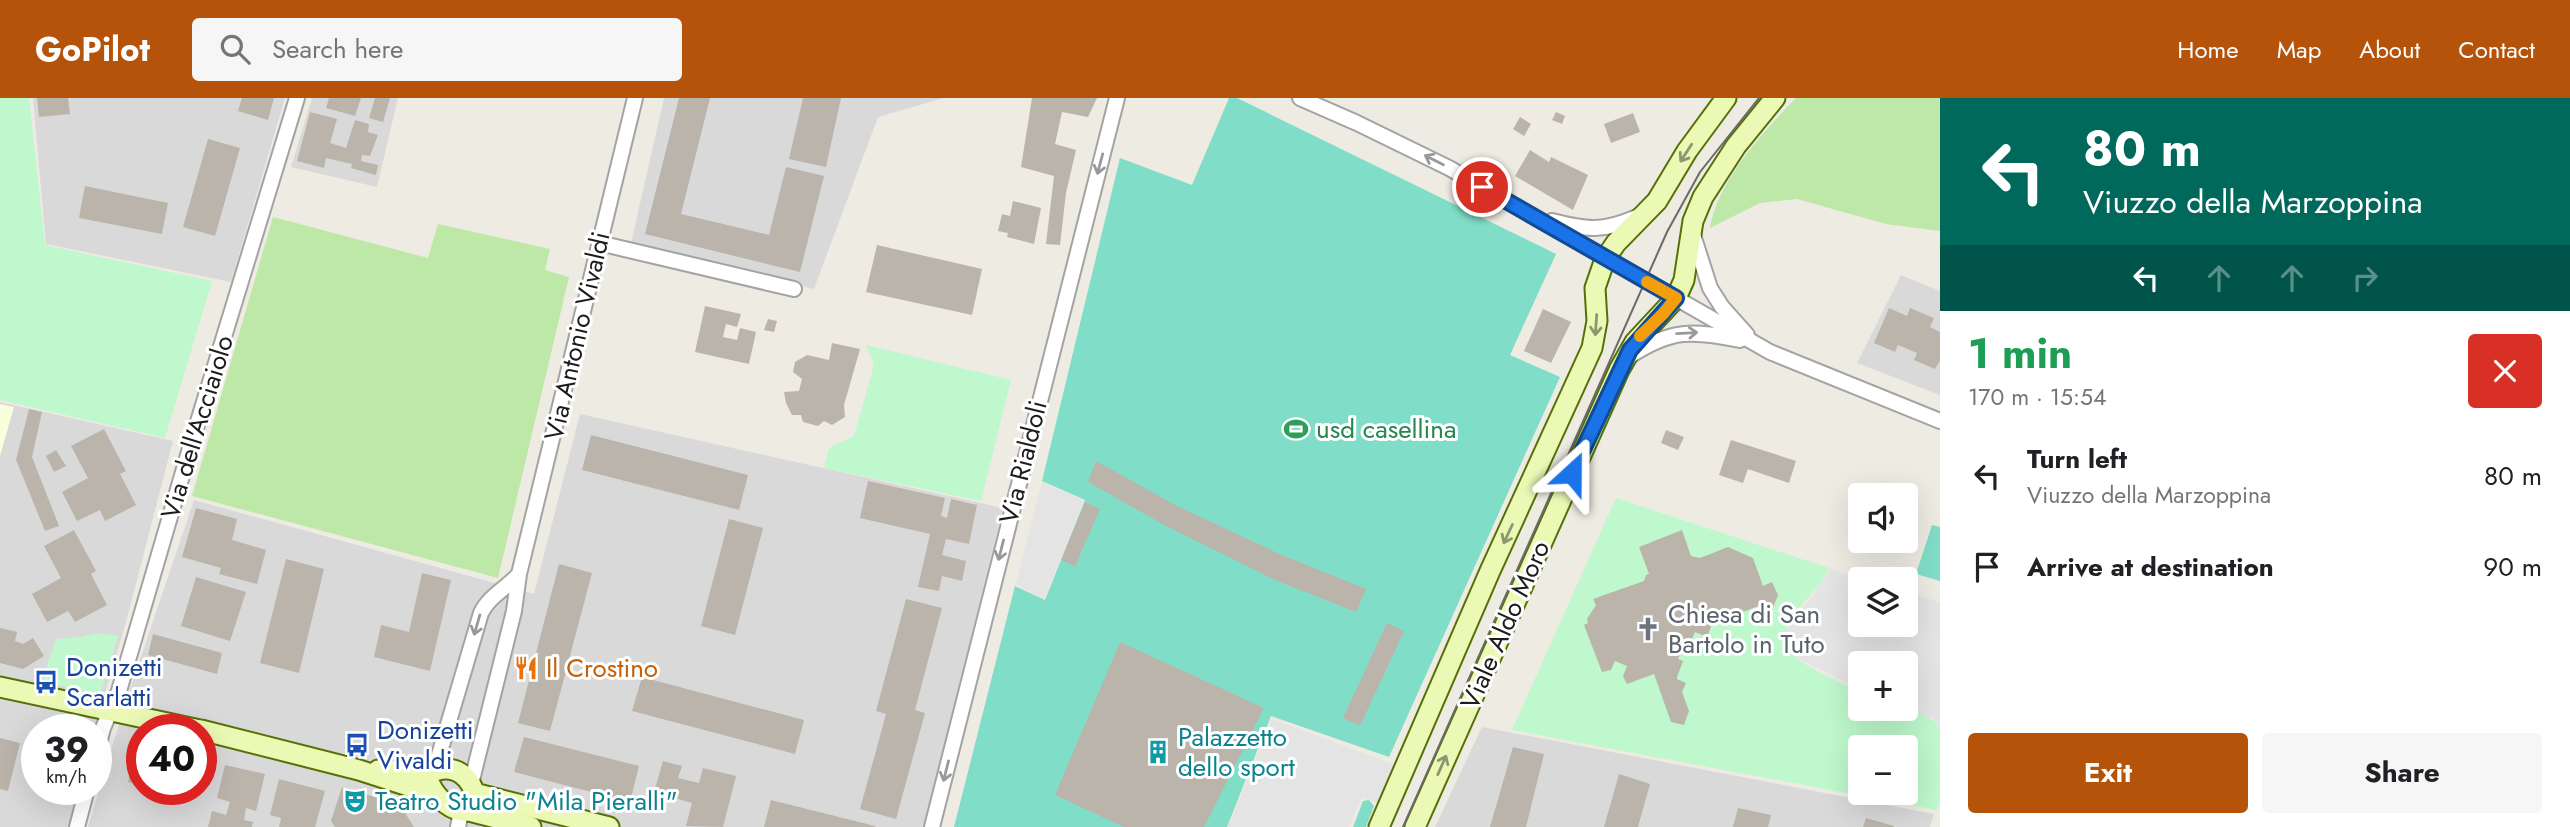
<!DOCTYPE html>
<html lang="en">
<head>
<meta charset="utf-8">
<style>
	:root { --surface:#fff; --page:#f6f6f6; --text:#202124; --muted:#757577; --accent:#b45309 }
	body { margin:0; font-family:Jost,sans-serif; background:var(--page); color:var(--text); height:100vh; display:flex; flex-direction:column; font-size:26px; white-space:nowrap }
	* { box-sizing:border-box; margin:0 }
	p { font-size:23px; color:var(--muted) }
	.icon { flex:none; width:38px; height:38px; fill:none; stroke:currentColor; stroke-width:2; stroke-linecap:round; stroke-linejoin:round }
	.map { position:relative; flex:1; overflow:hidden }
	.sheet { display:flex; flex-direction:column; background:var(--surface); width:630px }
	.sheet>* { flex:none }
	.guide { background:#00695c; color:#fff; overflow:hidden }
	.buttons { position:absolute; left:1848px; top:385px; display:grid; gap:14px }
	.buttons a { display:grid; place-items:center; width:70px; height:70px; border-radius:7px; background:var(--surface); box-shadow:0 7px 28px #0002; font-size:35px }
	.speed { position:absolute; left:21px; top:616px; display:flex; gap:14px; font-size:35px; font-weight:700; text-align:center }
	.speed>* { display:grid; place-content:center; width:91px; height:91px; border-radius:50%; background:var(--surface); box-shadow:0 7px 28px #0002; line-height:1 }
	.speed small { font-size:18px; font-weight:400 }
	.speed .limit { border:10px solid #d22; background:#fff; color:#111 }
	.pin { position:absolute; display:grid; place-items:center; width:60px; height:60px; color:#fff; margin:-30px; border:4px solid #fff; border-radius:50%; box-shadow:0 2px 7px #0007 }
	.me { position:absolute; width:77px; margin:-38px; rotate:24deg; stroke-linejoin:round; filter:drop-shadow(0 0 5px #0008) }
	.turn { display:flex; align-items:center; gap:24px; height:147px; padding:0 28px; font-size:32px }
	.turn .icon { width:91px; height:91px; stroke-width:2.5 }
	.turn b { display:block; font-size:49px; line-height:60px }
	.lanes { display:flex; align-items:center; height:66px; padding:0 28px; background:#0003; justify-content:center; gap:35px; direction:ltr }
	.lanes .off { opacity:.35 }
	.round { display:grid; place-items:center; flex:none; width:74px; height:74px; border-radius:7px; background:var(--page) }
	.summary { display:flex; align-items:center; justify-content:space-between; height:119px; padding:0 28px }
	h1 { font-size:42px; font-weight:700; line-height:52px; color:#1e9e55 }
	.primary-button { display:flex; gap:14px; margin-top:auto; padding:14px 28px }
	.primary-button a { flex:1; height:80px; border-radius:7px; background:var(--accent); color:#fff; font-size:28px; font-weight:700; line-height:80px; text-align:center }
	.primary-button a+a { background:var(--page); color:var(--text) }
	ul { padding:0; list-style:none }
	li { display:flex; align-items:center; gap:21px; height:91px; padding:0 28px }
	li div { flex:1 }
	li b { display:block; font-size:26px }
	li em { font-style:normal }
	header { display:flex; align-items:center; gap:42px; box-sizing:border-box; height:98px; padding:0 35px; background:var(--accent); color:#fff }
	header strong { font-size:33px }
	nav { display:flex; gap:38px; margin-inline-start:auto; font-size:24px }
	.search { width:490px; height:63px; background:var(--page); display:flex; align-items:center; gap:18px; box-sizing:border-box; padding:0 24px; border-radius:7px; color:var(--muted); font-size:26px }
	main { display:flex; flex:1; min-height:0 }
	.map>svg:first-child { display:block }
	.residential { fill:#dad9d9; fill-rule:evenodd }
	.education { fill:#f9ffda }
	.grass { fill:#bde8a7 }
	.park { fill:#bef8cc; fill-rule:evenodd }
	.pitch { fill:#80ddc7 }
	.parking { fill:#e4e4e4 }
	.building { fill:#bab4ab }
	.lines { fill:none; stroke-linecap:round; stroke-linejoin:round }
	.street-casing { stroke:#a3a3a3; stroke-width:18 }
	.secondary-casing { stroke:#557106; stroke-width:23 }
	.street { stroke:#fff; stroke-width:14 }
	.secondary { stroke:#ebf9b5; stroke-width:19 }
	.tram { stroke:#6a6a6a; stroke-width:2 }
	.oneway { stroke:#8e9670 }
	.oneway2 { stroke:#999 }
	.route-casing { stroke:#114b97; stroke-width:18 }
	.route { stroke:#1a73e8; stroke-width:12 }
	.slow { stroke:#f59e0b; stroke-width:12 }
	.labels { text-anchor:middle; stroke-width:6; stroke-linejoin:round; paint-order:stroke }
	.street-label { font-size:26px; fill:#1c1c1c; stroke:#fff }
	.leisure-label { font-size:26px; fill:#27864d; stroke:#fff; text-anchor:start }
	.worship-label { font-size:26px; fill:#5b616d; stroke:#fff; text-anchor:start }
	.transit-label { font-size:26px; fill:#164399; stroke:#fff; text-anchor:start }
	.food-label { font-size:26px; fill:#c56008; stroke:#fff; text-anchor:start }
	.culture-label { font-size:26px; fill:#0d838f; stroke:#fff; text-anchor:start }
</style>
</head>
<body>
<header>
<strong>GoPilot</strong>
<div class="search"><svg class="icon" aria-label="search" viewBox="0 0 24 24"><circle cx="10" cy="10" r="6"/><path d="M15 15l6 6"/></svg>Search here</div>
<nav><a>Home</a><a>Map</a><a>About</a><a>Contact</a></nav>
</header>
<main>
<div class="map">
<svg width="1940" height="729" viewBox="0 0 1940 729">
	<rect width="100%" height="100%" fill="#eeebe2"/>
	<path class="residential" d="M 33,0 L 285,0 L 231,184 L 46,146 Z
		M 312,0 L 398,0 L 377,89 L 291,69 Z
		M 664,0 L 944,0 L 878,19 L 814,191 L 631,145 Z
		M 1901,177 L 1940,193 L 1940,297 L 1857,265 Z
		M 0,304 L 173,343 L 126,524 L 94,632 L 37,632 L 37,691 L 78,691 L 69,729 L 0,729 Z
		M 580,316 L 1003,410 L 924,729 L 88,729 L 125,606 L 194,402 L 534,496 ZM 142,632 L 201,632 L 201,691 L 142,691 Z
		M 1482,629 L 1934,716 L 1930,729 L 1435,729 Z"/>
	<path class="education" d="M 0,306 L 14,309 L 0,358 Z"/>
	<path class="grass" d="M 1796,0 L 1940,0 L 1940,133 L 1886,126 L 1797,101 L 1760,105 L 1710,130 C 1717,84 1764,33 1796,0 Z
		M 273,119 L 428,160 L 438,126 L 550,151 L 545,172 L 569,179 L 498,480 L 192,398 Z"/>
	<path class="park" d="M 0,0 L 29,0 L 45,147 L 212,183 L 165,340 L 0,302 Z
		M 866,247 L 1011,282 L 981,403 L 824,370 L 829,350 L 854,338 L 874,267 Z
		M 1616,400 L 1829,470 C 1820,491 1802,503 1790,522 C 1782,534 1788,552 1798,561 C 1809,571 1845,586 1860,594 L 1860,611 C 1879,611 1934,609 1940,632 C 1940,647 1940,686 1940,703 L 1937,712 L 1512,632 ZM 1860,649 L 1906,649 L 1906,695 L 1860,695 Z
		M 98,535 L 118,538 L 102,592 L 94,596 L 42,583 L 56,541 L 81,539 Z"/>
	<path class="pitch" d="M 1229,0 L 1237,0 L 1556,156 L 1510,257 L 1560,279 L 1389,659 L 1271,618 L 1227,729 L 954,729 L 1015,488 L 1045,502 L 1085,402 L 1042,383 L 1120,60 L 1192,87 Z
		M 1932,427 L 1940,429 L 1940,483 L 1916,476 Z
		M 1369,702 L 1374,708 L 1366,729 L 1353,729 L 1363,703 Z"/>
	<path class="parking" d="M 1042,384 L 1084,403 L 1044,501 L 1016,486 Z
		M 1830,471 L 1865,481 L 1860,481 L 1860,527 L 1906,527 L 1906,494 L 1940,504 L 1940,629 L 1933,620 L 1904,611 L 1906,565 L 1860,565 L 1860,592 L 1798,560 L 1788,542 L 1787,532 L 1790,523 L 1809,503 Z
		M 1272,621 L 1395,667 L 1378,705 L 1362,699 L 1349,729 L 1228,729 Z"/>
	<path class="building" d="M 37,0 L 68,0 L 70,16 L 39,19 Z
		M 242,0 L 274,0 L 268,22 L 238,13 Z
		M 329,0 L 361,0 L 355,18 L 326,10 Z
		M 375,0 L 390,0 L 383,24 L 369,20 Z
		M 679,0 L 710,0 L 681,116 L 769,137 L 786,69 L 824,78 L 800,174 L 645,136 Z
		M 803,0 L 841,0 L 826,69 L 789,61 Z
		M 1032,0 L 1097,0 L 1088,19 L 1062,14 L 1055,46 L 1076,52 L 1066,95 L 1060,147 L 1046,146 L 1054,78 L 1021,69 Z
		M 310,14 L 337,21 L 330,45 L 346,50 L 355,22 L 369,26 L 368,34 L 378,37 L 370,58 L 362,57 L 361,63 L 378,67 L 376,77 L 351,70 L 352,66 L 326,60 L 324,70 L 297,63 Z
		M 1556,14 L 1565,18 L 1562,26 L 1552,22 Z
		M 1633,15 L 1640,34 L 1611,45 L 1604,26 Z
		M 1520,19 L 1531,26 L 1524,38 L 1513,31 Z
		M 208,41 L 240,50 L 215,138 L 183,129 Z
		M 1530,52 L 1549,64 L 1551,59 L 1588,77 L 1573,112 L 1515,78 Z
		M 85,88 L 168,105 L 162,136 L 79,120 Z
		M 1013,103 L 1041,110 L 1034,146 L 1007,139 L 1008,135 L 998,133 L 1002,116 L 1010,118 Z
		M 877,147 L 982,171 L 972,217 L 866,194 Z
		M 705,208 L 741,216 L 737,229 L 726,226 L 723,239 L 737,242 L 740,230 L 756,234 L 749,266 L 695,254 Z
		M 1889,210 L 1907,218 L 1910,210 L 1934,220 L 1930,229 L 1940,234 L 1940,263 L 1935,271 L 1914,262 L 1917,255 L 1898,247 L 1895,254 L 1874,245 Z
		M 1543,211 L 1571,224 L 1551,265 L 1524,253 Z
		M 768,221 L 777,223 L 774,234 L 764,232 Z
		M 832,245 L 860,251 L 844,307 L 845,319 L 832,327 L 824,323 L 818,328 L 803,324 L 801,317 L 792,317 L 786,305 L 784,294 L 799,293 L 802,281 L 793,274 L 795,264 L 807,257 L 829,262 Z
		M 29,311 L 42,314 L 32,359 L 59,428 L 45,433 L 16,362 Z
		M 104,331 L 126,373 L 120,376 L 136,407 L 105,423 L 100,412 L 77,423 L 62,394 L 88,380 L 71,348 Z
		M 1666,332 L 1684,339 L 1678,352 L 1661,345 Z
		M 591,337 L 748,377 L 739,412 L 582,372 Z
		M 1731,342 L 1796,363 L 1789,385 L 1748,371 L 1743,385 L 1719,377 Z
		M 56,352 L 66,368 L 54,374 L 46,358 Z
		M 1096,363 L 1175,407 L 1284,458 L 1366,491 L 1356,514 L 1275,482 L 1166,428 L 1088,384 Z
		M 868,383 L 945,400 L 941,418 L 947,420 L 951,401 L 977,407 L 969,446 L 946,441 L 942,457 L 966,463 L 962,483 L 942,478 L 939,493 L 918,489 L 930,436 L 860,420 Z
		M 1085,404 L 1100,411 L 1075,468 L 1061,462 Z
		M 196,410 L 237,421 L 232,442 L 266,452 L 257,486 L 219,476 L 221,470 L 182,459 Z
		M 729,421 L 763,430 L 735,537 L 701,528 Z
		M 74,432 L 96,473 L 91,476 L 107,507 L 75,524 L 68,513 L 47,524 L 32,496 L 61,480 L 44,448 Z
		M 1682,432 L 1691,458 L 1700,460 L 1728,449 L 1753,460 L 1763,488 L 1772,484 L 1778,497 L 1772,512 L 1761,507 L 1712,526 L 1707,539 L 1695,534 L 1688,551 L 1684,549 L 1678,561 L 1683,563 L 1677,579 L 1677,581 L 1686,585 L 1682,594 L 1689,613 L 1684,627 L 1671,624 L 1654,576 L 1627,586 L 1623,578 L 1627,568 L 1615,563 L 1611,572 L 1602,574 L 1584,527 L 1588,525 L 1587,521 L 1596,507 L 1593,501 L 1644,483 L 1646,477 L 1649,476 L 1639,449 Z
		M 286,461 L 324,471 L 299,575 L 260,565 Z
		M 559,466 L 592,475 L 550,633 L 518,625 Z
		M 422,475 L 451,482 L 430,573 L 374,559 L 381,527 L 409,534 Z
		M 196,479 L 246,494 L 230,543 L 181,528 Z
		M 906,501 L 942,510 L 915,612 L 925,615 L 896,721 L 860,711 L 886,616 L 876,613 Z
		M 1387,525 L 1404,533 L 1360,628 L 1343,620 Z
		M 0,530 L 17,534 L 15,543 L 23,546 L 33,540 L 44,558 L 23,571 L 0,565 Z
		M 153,536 L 222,555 L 217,576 L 148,557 Z
		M 1120,544 L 1264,610 L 1204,729 L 1124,729 L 1055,697 Z
		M 642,579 L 804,622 L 795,656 L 632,613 Z
		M 524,639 L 639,668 L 630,704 L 514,674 Z
		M 0,640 L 20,645 L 8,693 L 0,691 Z
		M 139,647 L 142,648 L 142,688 L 128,684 Z
		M 1513,649 L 1544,656 L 1526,729 L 1490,729 Z
		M 663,663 L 682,668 L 678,680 L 699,685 L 703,670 L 736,678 L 723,729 L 686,728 L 692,705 L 654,694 Z
		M 225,667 L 265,676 L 256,713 L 246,710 L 244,722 L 253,724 L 252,729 L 208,729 L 212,713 L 226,717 L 230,704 L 217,700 Z
		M 1619,676 L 1650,686 L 1638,729 L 1604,729 Z
		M 279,681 L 325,693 L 315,729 L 279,729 L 281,720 L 270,717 Z
		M 342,689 L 385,702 L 390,713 L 400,707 L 414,729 L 335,729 L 331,723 Z
		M 771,702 L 875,728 L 875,729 L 764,729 Z
		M 1738,710 L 1771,717 L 1768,729 L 1733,729 Z
		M 1866,720 L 1894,728 L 1894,729 L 1863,729 Z"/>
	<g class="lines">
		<g class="street-casing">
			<path id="street" d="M 1300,0 L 1357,25 L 1449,70 L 1770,254 L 1940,323
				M 1552,123 C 1587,132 1603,134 1637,119
				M 1693,137 L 1710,190 L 1722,209 L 1747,237
				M 599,145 L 794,191
				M 1630,258 C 1671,231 1693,232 1740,242
				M 96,657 L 103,630 L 119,593 L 193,340 L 297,0
				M 434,674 L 481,515 C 489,498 507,490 519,476
				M 471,686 L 514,513 L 519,476 L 635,0
				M 77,729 L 87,691
				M 458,729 L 461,713
				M 932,729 L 1117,0"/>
		</g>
		<g class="secondary-casing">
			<path id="secondary" d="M 0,589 L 200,632
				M 201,632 L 359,672 L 436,697
				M 378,672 C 395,673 412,674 429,674 C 435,674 439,671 445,671 C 463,670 476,688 475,704 L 469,713
				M 430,686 C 437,701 453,715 469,713 L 531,729
				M 474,695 L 609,729
				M 1379,729 L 1490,473 L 1592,250 L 1597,223 L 1595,190 L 1605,161 L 1616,145 L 1657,103 L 1687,53 L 1726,0
				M 1415,729 L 1619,272 L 1635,244 L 1676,200 L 1684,182 L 1693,123 L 1703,99 L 1736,48 L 1775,0"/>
		</g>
		<use href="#street" class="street"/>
		<use href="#secondary" class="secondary"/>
		<path class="tram" d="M 1403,729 L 1667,134 L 1700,74 L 1759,0"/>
	</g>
	<defs><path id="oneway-shaft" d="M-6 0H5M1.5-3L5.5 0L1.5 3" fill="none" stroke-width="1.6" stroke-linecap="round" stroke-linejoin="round" transform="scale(1.75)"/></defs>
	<g class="oneway">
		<use href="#oneway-shaft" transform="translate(1686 55) rotate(123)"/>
		<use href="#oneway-shaft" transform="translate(1596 227) rotate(94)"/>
		<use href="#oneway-shaft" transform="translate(1508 436) rotate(115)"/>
		<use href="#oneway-shaft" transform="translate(1442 667) rotate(-66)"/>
	</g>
	<g class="oneway2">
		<use href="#oneway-shaft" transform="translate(1434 62) rotate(-153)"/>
		<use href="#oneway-shaft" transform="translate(1100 66) rotate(105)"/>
		<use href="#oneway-shaft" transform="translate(1687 235) rotate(-3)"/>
		<use href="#oneway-shaft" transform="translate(1001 452) rotate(104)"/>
		<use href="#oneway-shaft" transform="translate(477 527) rotate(106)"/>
		<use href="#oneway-shaft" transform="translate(946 673) rotate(104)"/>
	</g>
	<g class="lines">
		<g class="route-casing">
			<path id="route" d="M 1482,89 L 1676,200 L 1630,252 L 1572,375"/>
		</g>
		<use href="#route" class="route"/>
		<path class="slow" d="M 1640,238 L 1663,216 L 1676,200 L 1647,184"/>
	</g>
	<defs>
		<g id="stadium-bare" transform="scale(1.89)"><path d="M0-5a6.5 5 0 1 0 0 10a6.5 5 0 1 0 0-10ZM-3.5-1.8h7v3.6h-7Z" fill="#2e9e5b" stroke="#fff" stroke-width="2.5" paint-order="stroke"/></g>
		<g id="church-bare" transform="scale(1.89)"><path d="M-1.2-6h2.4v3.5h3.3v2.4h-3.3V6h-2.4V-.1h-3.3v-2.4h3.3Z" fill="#6b7280" stroke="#fff" stroke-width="2.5" paint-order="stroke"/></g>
		<g id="restaurant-bare" transform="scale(1.89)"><path d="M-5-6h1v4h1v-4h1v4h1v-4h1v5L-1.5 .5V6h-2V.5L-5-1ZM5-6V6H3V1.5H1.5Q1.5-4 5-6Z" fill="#e8710a" stroke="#fff" stroke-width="2.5" paint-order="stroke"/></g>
		<g id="bus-bare" transform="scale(1.89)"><path d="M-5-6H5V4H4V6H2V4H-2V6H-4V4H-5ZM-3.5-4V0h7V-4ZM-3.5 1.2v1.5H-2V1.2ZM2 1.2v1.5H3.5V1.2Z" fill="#1a4fb4" stroke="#fff" stroke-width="2.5" paint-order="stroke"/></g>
		<g id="building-bare" transform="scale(1.89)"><path d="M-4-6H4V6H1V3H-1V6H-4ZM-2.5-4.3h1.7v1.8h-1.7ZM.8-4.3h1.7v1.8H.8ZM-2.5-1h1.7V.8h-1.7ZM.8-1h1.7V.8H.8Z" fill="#0f9aa8" stroke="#fff" stroke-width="2.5" paint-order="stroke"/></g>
		<g id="theatre-bare" transform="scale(1.89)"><path d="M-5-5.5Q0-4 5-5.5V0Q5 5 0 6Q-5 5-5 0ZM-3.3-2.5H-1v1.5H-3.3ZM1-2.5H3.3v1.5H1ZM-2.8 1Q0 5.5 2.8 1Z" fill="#0f9aa8" stroke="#fff" stroke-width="2.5" paint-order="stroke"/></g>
	</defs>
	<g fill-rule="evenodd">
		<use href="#stadium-bare" x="1296" y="331"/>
		<use href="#church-bare" x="1648" y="531"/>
		<use href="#restaurant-bare" x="526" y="570"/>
		<use href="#bus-bare" x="46" y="584"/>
		<use href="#bus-bare" x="357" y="647"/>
		<use href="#building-bare" x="1158" y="654"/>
		<use href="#theatre-bare" x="355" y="703"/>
	</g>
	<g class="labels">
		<g class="street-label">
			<text transform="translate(577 238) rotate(-77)" y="9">Via Antonio Vivaldi</text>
			<text transform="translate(197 329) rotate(-73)" y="9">Via dell'Acciaiolo</text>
			<text transform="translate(1023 364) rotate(-76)" y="9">Via Rialdoli</text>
			<text transform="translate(1505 527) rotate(-66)" y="9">Viale Aldo Moro</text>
		</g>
		<g class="leisure-label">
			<text x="1316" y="340">usd casellina</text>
		</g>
		<g class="worship-label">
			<text x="1668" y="525">Chiesa di San<tspan x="1668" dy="30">Bartolo in Tuto</tspan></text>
		</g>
		<g class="transit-label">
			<text x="66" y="578">Donizetti<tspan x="66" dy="30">Scarlatti</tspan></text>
			<text x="377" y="641">Donizetti<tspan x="377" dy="30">Vivaldi</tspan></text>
		</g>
		<g class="food-label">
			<text x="546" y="579">Il Crostino</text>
		</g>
		<g class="culture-label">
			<text x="1178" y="648">Palazzetto<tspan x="1178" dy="30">dello sport</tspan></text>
			<text x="375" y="712">Teatro Studio "Mila Pieralli"</text>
		</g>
	</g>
</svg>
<div class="buttons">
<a><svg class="icon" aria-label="sound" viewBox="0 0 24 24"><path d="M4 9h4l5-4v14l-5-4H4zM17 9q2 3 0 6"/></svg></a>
<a><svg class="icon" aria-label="layers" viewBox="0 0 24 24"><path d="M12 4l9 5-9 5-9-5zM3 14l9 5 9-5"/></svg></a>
<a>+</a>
<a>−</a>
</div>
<div class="speed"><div>39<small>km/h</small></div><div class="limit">40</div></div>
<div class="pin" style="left:1482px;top:89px;background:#d93025"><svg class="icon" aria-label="arrive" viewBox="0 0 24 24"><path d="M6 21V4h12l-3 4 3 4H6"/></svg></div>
<svg class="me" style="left:1572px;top:375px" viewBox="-20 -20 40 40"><path d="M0-17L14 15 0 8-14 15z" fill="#1a73e8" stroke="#fff" stroke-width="4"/></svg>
</div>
<section class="sheet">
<div class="guide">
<div class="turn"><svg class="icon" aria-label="left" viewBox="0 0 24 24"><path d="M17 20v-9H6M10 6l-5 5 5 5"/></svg><div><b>80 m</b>Viuzzo della Marzoppina</div></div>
<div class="lanes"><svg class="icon" aria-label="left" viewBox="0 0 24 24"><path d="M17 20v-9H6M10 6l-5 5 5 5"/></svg><svg class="icon off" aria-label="ahead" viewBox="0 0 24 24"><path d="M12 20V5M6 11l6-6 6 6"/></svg><svg class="icon off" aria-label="ahead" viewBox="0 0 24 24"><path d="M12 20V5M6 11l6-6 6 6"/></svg><svg class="icon off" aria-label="right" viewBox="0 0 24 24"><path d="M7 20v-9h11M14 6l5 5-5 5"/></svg></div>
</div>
<div class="summary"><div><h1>1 min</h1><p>170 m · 15:54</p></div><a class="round" style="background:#d93025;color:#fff"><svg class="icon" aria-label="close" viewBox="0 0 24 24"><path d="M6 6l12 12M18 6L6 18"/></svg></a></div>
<ul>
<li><svg class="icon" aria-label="left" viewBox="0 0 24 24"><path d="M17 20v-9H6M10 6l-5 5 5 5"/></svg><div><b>Turn left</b><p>Viuzzo della Marzoppina</p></div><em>80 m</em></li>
<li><svg class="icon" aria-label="arrive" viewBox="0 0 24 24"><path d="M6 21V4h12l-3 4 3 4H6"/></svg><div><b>Arrive at destination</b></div><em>90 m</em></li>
</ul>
<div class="primary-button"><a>Exit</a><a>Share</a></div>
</section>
</main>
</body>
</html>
